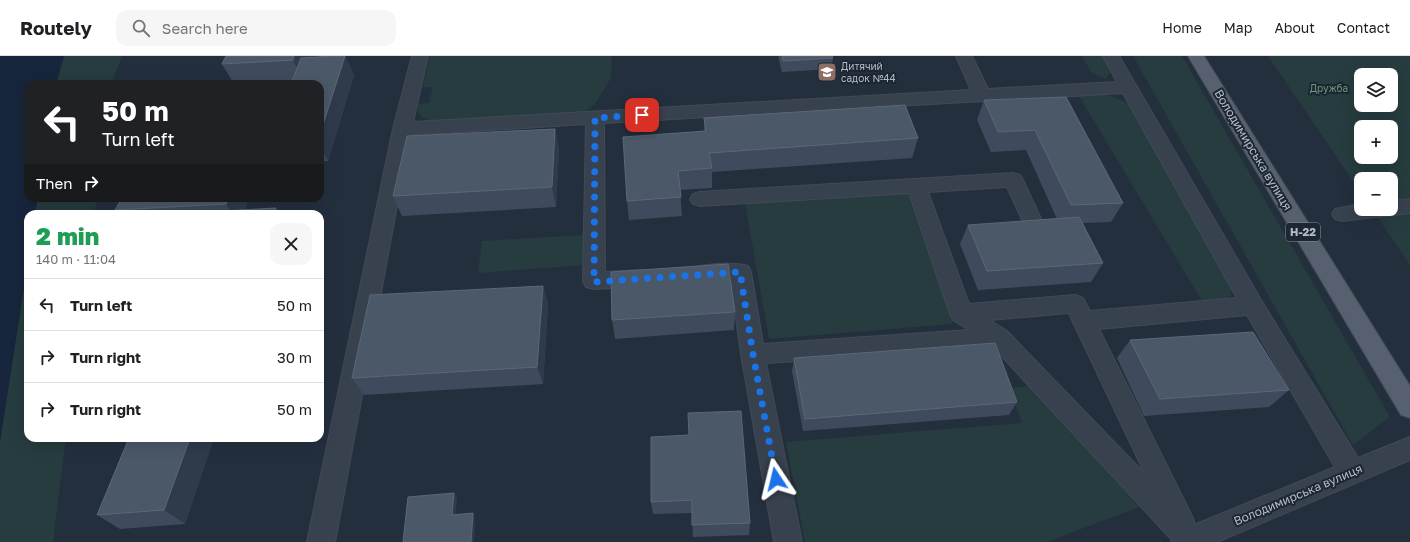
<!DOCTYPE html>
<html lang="en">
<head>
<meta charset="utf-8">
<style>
	:root { --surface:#fff; --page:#f6f6f6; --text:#202124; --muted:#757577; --line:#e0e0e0 }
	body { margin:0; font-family:"Golos Text",sans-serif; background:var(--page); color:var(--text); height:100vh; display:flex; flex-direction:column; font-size:15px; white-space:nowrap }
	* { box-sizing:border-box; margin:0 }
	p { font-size:13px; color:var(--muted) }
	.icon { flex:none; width:22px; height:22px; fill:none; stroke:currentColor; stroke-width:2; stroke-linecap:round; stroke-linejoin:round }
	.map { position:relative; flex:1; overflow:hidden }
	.drawer { position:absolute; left:24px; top:154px; width:300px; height:232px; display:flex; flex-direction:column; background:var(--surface); border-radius:12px; box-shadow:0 4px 16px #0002 }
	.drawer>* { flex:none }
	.hud { position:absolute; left:24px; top:24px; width:300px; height:122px; border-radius:12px; box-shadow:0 4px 16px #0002; background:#202124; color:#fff; overflow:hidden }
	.tools { position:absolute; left:1354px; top:12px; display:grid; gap:8px }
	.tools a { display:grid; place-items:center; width:44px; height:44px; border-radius:8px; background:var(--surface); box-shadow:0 4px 16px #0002; font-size:20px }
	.pin { position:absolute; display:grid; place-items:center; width:34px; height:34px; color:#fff; margin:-17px; border-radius:8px; box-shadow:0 2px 6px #0006 }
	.me { position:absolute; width:44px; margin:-22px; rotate:350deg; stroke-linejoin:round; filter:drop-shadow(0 0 3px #0008) }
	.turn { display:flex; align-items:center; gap:14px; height:84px; padding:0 12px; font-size:18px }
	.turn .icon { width:52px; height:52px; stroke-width:2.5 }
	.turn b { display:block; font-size:28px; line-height:34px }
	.then { display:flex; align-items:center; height:38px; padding:0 12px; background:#0003; gap:8px; font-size:15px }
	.round { display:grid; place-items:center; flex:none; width:42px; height:42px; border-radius:12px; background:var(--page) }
	.overview { display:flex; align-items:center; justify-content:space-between; height:68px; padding:0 12px }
	h1 { font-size:24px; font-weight:800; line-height:30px; color:#1e9e55 }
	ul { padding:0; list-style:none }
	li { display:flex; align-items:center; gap:12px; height:52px; padding:0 12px; border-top:1px solid var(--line) }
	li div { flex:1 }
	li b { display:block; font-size:15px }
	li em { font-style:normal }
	header { display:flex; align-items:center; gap:24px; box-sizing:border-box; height:56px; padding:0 20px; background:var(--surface); border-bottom:1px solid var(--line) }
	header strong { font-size:19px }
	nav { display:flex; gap:22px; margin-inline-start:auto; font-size:14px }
	.search { width:280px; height:36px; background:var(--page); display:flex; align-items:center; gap:10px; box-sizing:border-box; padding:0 14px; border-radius:12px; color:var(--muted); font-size:15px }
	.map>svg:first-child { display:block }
	.green { fill:#263c3f; fill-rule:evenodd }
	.water { fill:#17263c }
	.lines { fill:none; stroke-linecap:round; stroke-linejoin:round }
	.minor-casing { stroke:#414a57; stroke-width:2 }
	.major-casing { stroke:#414a57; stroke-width:2 }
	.minor { fill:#38414e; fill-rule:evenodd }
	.major { fill:#56606e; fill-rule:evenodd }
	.wall { fill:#3f4b5c }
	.shaded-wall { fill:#2f3b4b }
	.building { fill:#4b5868; stroke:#5c6777 }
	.route { stroke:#1a73e8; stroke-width:7; stroke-dasharray:0 12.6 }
	.labels { text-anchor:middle; stroke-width:4; stroke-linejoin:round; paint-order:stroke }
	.far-poi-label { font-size:10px; fill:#b4bcc9; stroke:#1d2633; text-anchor:start }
	.far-park-label { font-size:10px; fill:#6b9a76; stroke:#1d2633 }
	.shield { fill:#1d2633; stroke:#878f9c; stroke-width:1 }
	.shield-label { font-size:11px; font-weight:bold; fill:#b4bcc9 }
	.street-label { font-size:12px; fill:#b4bcc9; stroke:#1d2633 }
</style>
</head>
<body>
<header>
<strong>Routely</strong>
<div class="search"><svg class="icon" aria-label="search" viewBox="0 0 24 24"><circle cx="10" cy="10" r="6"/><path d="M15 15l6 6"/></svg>Search here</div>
<nav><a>Home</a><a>Map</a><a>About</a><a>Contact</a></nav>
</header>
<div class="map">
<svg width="1410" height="486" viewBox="0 0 1410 486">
	<rect width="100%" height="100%" fill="#242f3e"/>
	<path class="green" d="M 64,0 L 122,0 L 111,28 L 56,28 Z
		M 430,0 L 612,0 L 611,22 L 595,48 L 587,54 L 573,59 L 431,65 C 422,62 416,58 418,48 L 429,47 L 433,31 L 423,31 Z
		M 1082,0 L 1105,0 L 1111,16 L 1105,23 L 1091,16 Z
		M 1133,0 L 1182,0 L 1390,361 L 1353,389 Z
		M 1268,0 L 1410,0 L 1410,209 L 1372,153 L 1391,153 L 1391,123 L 1361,123 L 1361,137 ZM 1361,19 L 1391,19 L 1391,49 L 1361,49 ZM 1361,71 L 1391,71 L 1391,101 L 1361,101 Z
		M 1100,38 C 1113,40 1123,43 1133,52 L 1231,229 L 1231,239 L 1224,243 L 1202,245 L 1079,40 Z
		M 907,136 L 953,268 L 769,283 L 745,147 Z
		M 38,142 L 97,142 L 94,158 L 35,158 Z
		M 585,179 L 585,209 L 478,217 L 482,185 Z
		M 28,205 L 28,382 L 66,382 L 53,486 L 0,486 L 0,386 Z
		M 1032,330 L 1139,451 L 1047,486 L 805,486 L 786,386 L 1022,367 L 1009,332 Z"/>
	<path class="water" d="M 0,0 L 64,0 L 56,28 L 28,28 L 28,142 L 38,142 L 35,158 L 28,158 L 28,205 L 0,386 Z"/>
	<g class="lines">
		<g class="minor-casing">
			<path id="minor" d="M 412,0 L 428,0 L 413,66 L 971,34 L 956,0 L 972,0 L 988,33 L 1117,26 L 1103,0 L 1119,0 L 1261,244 L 1358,402 L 1410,381 L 1410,404 L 1217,486 L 1171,486 L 1172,484 L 994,292 L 766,307 L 802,486 L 774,486 L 741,298 L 731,225 L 700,226 L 692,224 L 689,218 L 692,212 C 706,208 734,206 748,210 L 751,216 L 763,288 L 969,274 L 953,264 L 950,258 L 909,137 L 700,150 L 693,148 L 690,143 L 693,138 L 700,136 L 1013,117 L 1020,119 L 1023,124 L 1042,165 L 1039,170 L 1032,173 L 1025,170 L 1007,131 L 928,136 L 969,248 L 1075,239 L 1083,242 L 1090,255 L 1237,242 L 1123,37 L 604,67 L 605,216 L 642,214 L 650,216 L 653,222 L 650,228 L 642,230 L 594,233 L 586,231 L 583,225 L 586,68 L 410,79 L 335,486 L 307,486 L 393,73 ZM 1069,257 L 1073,266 L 1145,418 L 1007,275 L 990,264 ZM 1247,259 L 1335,411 L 1194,469 L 1194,465 L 1190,456 L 1099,273 Z
				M 1410,143 L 1410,157 L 1342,165 L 1335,163 L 1332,158 L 1335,153 L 1361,148 L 1361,153 L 1391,153 L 1391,145 Z"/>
		</g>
		<g class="major-casing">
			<path id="major" d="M 1188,0 L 1204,0 L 1410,330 L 1410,362 L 1401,359 Z"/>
		</g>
		<use href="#minor" class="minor"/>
		<use href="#major" class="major"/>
	</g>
	<path class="wall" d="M 332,0 L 345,0 L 354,19 L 328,105 L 320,106 L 320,28 L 292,25 L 234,28 L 222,8 Z
		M 778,0 L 832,0 L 833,2 L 831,13 L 782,16 Z
		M 1066,41 L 1123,147 L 1111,166 L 1083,167 L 1103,207 L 1091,226 L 978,234 L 960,188 L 968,169 L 1057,163 L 1026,94 L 991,96 L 977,64 L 984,44 Z
		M 704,62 L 918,82 L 912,102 L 712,116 L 712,132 L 680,134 L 682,160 L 629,164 L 627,145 L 704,75 Z
		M 555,73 L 559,92 L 556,151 L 402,160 L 393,140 Z
		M 122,142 L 249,142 L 245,153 L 280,158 L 119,158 L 115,154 Z
		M 543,230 L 548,248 L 543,328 L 364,339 L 352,322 Z
		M 735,256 L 734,274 L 615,283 L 612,264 Z
		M 1130,284 L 1289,334 L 1269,351 L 1144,360 L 1117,302 Z
		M 794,302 L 1017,346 L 1009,359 L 803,375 L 792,315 Z
		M 651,381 L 750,467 L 749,479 L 693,481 L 692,457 L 653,458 L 651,446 Z
		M 129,382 L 214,382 L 185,468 L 120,473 L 97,459 Z"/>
	<path class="shaded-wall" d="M 294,0 L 312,0 L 303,24 L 293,4 Z
		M 345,0 L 354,19 L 328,105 L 320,90 L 320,78 Z
		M 555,73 L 559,92 L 556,151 L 552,131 Z
		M 228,142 L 249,142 L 243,158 L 233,158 L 226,148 Z
		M 276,152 L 280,158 L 274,158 Z
		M 543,230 L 548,248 L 543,328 L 537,311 Z
		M 190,382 L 214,382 L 185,468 L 164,454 Z
		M 454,437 L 457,441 L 455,464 L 452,459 Z
		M 473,457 L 475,462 L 474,486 L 471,486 Z"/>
	<path class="building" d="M 226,0 L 294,0 L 293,4 L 222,8 Z
		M 332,0 L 345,0 L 320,78 L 320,28 L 291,28 L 301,2 Z
		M 782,0 L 832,0 L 833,2 L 783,5 Z
		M 1066,41 L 1123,147 L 1071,149 L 1035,74 L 998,76 L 984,44 Z
		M 905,49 L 918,82 L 709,97 L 712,112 L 678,115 L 681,141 L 627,145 L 623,81 L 706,75 L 704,62 Z
		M 555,73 L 552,131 L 393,140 L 407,80 Z
		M 122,142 L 228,142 L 226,148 L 115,154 Z
		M 276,152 L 274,158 L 220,158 L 222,155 Z
		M 1079,161 L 1103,207 L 987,215 L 968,169 Z
		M 728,208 L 735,256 L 612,264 L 611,216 Z
		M 543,230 L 537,311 L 352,322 L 370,239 Z
		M 1253,276 L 1289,334 L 1160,343 L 1130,284 Z
		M 995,287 L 1017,346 L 805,363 L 794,302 Z
		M 741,355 L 750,467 L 692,469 L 692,444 L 651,446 L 651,381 L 689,379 L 688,357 Z
		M 129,382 L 190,382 L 164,454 L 97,459 Z
		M 454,437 L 452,459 L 473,457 L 471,486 L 403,486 L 408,441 Z"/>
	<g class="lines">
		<path class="route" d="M 642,59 L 595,62 L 594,226 L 740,216 L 753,298 L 776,423"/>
	</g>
	<defs>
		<g id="school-square" transform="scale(1)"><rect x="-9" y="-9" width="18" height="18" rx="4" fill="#8d6e63" stroke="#1d2633"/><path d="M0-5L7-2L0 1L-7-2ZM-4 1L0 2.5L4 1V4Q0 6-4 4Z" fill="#fff"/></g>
	</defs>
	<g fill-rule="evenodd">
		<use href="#school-square" x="827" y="16"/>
	</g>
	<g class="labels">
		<g class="far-poi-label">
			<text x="841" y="14">Дитячий<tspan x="841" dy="12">садок №44</tspan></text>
		</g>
		<g class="far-park-label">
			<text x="1329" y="36">Дружба</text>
		</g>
		<rect class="shield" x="1286" y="167" width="34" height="18" rx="3"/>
		<g class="shield-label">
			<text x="1303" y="180">Н-22</text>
		</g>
		<g class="street-label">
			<text transform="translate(1253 94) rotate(59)" y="4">Володимирська вулиця</text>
			<text transform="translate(1298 439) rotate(-23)" y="4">Володимирська вулиця</text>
		</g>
	</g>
</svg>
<div class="tools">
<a><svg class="icon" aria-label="layers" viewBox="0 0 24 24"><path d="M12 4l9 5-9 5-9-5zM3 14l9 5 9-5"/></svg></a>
<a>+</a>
<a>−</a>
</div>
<div class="pin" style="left:642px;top:59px;background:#d93025"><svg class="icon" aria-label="arrive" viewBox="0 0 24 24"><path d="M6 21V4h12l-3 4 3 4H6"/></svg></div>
<svg class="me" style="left:776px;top:423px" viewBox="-20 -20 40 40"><path d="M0-17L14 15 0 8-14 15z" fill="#1a73e8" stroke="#fff" stroke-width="4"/></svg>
<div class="hud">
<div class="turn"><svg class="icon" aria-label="left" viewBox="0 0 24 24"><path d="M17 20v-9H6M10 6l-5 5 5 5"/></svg><div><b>50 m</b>Turn left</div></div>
<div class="then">Then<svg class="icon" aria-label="right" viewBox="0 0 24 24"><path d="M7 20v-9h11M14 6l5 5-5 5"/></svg></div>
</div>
<section class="drawer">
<div class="overview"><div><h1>2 min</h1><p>140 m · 11:04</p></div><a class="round"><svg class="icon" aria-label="close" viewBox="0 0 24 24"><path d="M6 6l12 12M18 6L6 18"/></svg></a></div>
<ul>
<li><svg class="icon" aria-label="left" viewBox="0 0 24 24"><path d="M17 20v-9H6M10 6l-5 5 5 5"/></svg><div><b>Turn left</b></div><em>50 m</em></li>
<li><svg class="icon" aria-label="right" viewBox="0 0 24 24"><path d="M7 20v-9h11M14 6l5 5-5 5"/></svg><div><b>Turn right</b></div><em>30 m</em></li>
<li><svg class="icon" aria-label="right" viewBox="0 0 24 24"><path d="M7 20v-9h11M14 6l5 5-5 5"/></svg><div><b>Turn right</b></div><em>50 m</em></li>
</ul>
</section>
</div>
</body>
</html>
